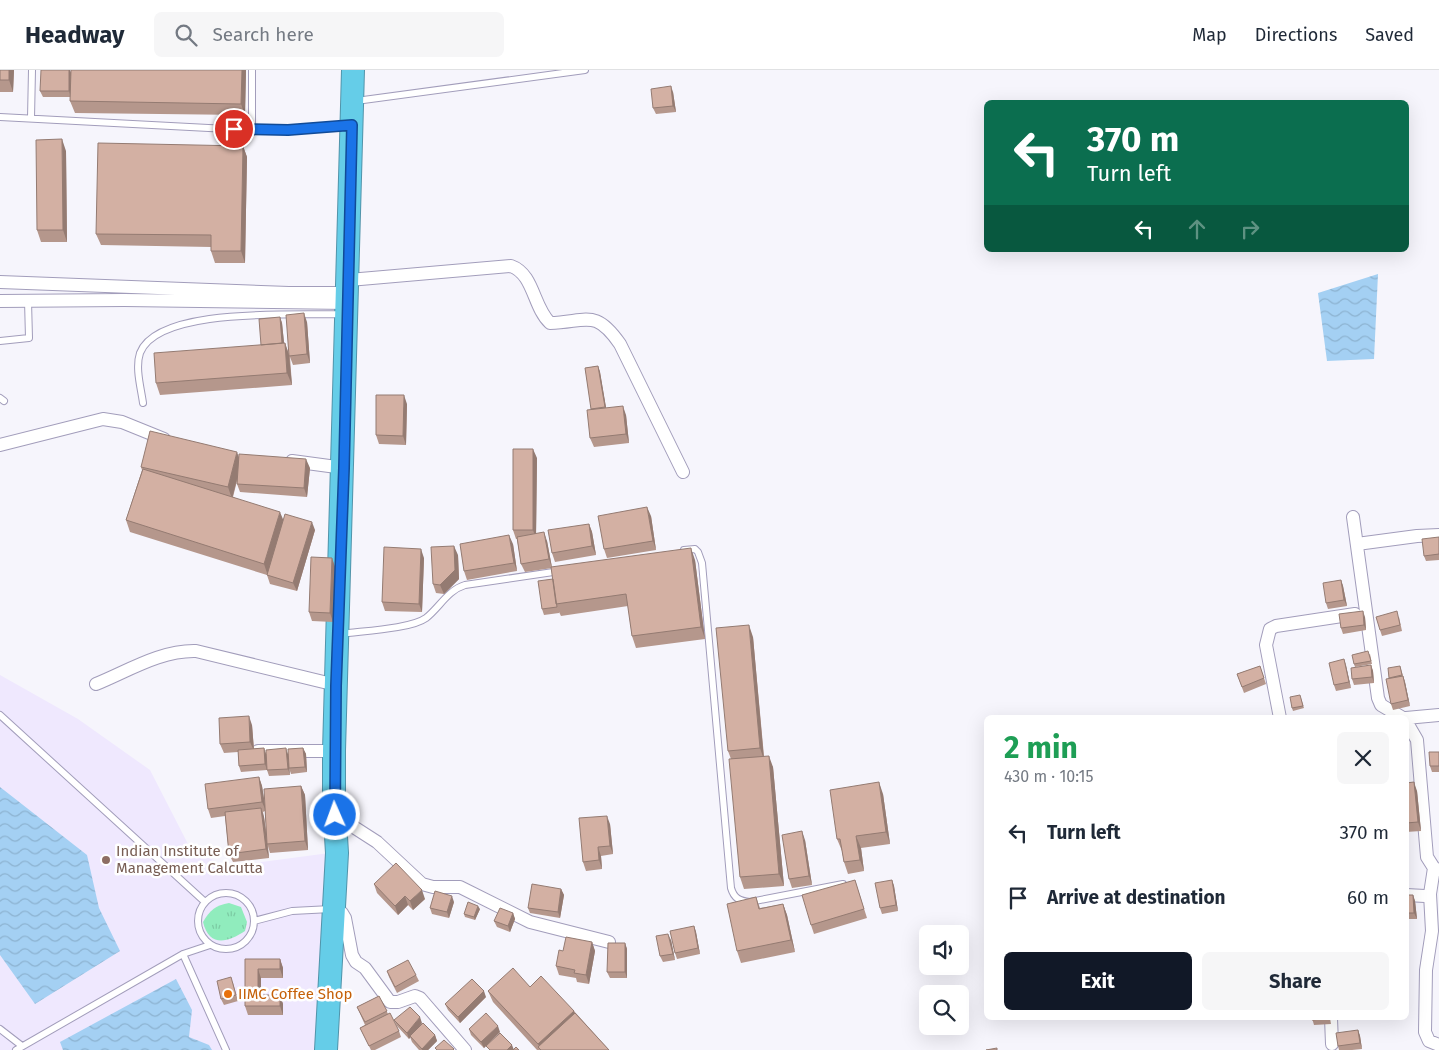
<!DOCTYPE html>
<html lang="en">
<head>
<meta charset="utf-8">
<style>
	:root { --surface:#fff; --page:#f6f6f7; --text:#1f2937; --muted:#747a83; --line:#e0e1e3; --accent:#111827 }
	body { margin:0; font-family:"Fira Sans",sans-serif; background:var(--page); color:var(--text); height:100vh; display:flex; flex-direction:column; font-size:19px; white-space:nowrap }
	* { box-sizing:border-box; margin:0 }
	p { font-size:16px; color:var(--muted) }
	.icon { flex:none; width:28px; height:28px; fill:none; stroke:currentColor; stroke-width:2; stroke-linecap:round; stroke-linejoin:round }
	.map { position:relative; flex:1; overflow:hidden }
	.drawer { position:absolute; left:984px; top:645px; width:425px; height:305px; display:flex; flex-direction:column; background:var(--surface); border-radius:8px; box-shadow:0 5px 20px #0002 }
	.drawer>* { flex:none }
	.hud { position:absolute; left:984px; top:30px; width:425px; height:152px; border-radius:8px; box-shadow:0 5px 20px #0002; background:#0b6e4f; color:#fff; overflow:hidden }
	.controls { position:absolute; left:919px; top:855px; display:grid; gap:10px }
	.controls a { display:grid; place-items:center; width:50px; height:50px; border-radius:8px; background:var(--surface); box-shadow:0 5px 20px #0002; font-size:25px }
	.pin { position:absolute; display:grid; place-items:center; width:42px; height:42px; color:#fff; margin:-21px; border:2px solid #fff; border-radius:50%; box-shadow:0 1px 5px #0007 }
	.me { position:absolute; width:55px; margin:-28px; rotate:358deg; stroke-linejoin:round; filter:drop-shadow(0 0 4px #0008) }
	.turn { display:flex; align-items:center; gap:18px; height:105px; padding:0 20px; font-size:22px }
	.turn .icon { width:65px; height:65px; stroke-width:2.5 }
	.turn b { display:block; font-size:35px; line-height:42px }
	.lanes { display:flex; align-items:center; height:48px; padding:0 20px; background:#0003; justify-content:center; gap:25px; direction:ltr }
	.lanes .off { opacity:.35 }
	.round { display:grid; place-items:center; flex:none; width:52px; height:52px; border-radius:8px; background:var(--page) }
	.head { display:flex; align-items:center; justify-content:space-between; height:85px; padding:0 20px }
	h1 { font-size:30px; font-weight:700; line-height:38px; color:#1e9e55 }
	.button { display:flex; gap:10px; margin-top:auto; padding:10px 20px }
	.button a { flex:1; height:58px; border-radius:8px; background:var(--accent); color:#fff; font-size:20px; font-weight:700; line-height:58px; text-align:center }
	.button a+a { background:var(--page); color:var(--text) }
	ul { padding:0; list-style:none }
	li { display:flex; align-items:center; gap:15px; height:65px; padding:0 20px }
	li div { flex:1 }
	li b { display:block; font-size:19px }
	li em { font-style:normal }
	header { display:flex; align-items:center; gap:30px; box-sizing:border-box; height:70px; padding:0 25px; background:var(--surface); border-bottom:1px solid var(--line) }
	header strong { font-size:24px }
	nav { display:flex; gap:28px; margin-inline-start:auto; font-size:18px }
	.search { width:350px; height:45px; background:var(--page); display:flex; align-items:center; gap:12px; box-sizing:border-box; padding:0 18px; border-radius:8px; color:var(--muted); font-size:19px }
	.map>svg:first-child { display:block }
	.education { fill:#efe8fe }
	.grass { fill:url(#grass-tufts) }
	.water { fill:url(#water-waves) }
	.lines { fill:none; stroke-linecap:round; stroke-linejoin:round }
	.lane-casing { stroke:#a29dbb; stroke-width:8 }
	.street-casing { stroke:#a29dbb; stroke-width:14 }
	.highway-casing { stroke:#5194aa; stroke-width:24 }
	.lane { stroke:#fff; stroke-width:6 }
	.street { stroke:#fff; stroke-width:12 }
	.highway { stroke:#65cde8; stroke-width:22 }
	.wall { fill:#b5978c; fill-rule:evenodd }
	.shaded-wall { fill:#947b72 }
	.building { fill:#d3b0a3; stroke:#947b72 }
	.route-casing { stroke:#114b97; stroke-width:12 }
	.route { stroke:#1a73e8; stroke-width:9 }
	.education-dot { fill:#8d6e63; stroke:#fff; stroke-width:2 }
	.food-dot { fill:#e8710a; stroke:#fff; stroke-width:2 }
	.labels { text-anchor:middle; stroke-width:5; stroke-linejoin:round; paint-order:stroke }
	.education-label { font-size:15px; fill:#785e54; stroke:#fff; text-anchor:start }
	.food-label { font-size:15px; fill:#c56008; stroke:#fff; text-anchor:start }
</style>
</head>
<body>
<header>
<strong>Headway</strong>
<div class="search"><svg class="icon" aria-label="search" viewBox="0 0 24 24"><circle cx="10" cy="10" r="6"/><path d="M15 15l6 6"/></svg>Search here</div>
<nav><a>Map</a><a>Directions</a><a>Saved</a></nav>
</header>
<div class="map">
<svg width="1439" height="980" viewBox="0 0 1439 980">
	<defs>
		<pattern id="grass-tufts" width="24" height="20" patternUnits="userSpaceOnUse" patternTransform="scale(1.25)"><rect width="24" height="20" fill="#90ecbd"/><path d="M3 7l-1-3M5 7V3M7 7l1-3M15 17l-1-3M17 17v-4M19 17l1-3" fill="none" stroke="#7ccba3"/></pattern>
		<pattern id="water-waves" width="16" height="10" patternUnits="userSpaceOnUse" patternTransform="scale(1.25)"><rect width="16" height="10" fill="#a4d0f3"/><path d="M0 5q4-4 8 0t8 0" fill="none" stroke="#8db3d1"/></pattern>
	</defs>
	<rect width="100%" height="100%" fill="#f6f5fc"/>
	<path class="education" d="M 0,605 L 78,649 L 150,700 L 188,774 L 224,797 L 337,782 L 323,980 L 0,980 Z"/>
	<path class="grass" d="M 229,833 L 241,837 L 247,852 L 245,861 C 227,873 209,877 203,852 C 210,840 216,835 229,833 Z"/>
	<path class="water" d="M 1378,204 L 1374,289 L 1327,291 L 1318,223 Z
		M 0,717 L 87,785 L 99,838 L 120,881 L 35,934 L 0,885 Z
		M 176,909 L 192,940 L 189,967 L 209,975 L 212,980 L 63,980 L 60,972 Z"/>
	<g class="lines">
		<g class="lane-casing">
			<path id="lane" d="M 252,0 L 252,60
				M 356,31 L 585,0
				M 0,47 L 267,61 L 348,55
				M 31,48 L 32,0
				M 0,271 L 29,268 L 28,231
				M 0,328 L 4,331
				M 143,333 C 141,318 135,298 140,283 C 158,236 298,246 341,244
				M 684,480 L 695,479 L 698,482 L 702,493 L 731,818 C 734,828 739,831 750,832 L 843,814
				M 341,564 C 361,561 411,559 426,548 C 439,538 448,520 465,515 L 560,501
				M 0,645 L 205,832
				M198 851a28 28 0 1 1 56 0a28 28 0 1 1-56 0Z
				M 254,851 L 292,841 L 331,839
				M 183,884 L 226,980
				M 0,959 L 22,976
				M 16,980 L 183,884 L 210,875"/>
		</g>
		<g class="street-casing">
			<path id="street" d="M 349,210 L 511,196 C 534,204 533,237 550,253 C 587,252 595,238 620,274 L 683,402
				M 0,212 L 289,223 L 348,223
				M 0,231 L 124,230 L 348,233
				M 0,375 L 103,349 L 122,352 L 164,369
				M 292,391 L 344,398
				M 1353,447 L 1378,628 L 1381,635 L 1403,648
				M 1357,474 L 1417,466 L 1439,465
				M 96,614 C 128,601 161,580 196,581 L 336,615
				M 1280,648 L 1266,575 L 1270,559 L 1276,556 L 1355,544
				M 1406,648 L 1439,645
				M 1406,651 L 1417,670 L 1427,787 L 1434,798 L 1439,800
				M 258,681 L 334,681
				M 335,745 L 377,772 L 422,814 L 433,817 L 460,817 L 530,852 L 609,872
				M 1430,824 L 1432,861 L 1426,900 L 1425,962 L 1429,971 L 1439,975
				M 1406,825 L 1425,826 L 1430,824 L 1434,798
				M 335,839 L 342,843 L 345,848 L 352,885 L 356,892 L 365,898 L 390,932 L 398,932 L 415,926 L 420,928 L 465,980
				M 1331,948 L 1332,974"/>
		</g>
		<g class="highway-casing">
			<path id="highway" d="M 326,980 L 337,783 L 334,733 L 334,681 L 353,0"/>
		</g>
		<use href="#lane" class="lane"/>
		<use href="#street" class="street"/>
		<use href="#highway" class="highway"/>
	</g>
	<path class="wall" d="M 0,0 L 14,0 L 13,22 L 0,22 Z
		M 246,0 L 245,45 L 75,43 L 70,31 L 71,27 L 43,27 L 40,21 L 71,2 Z
		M 673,22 L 676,42 L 656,44 L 653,38 Z
		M 243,76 L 247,87 L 245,193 L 215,193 L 211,181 L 211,177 L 101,175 L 96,164 Z
		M 66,81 L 67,172 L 41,172 L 37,160 Z
		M 280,247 L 282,253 L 284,273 L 285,273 L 289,284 L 307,252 L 310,293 L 293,295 L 290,287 L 292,315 L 160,325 L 156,313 L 261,275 Z
		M 598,296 L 600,302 L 606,338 L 626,345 L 629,373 L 594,377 L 590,368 L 592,340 L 585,298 Z
		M 407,334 L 406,375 L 379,374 L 376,365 Z
		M 239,387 L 310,398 L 307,427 L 240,422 L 237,414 L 237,411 L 233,427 L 283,450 L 315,460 L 297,521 L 270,514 L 267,505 L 130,462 L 126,450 L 142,400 L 141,397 Z
		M 537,388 L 536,464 L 547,471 L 552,497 L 695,490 L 705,569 L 636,578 L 632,566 L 628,536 L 561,546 L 559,542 L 559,543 L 544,545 L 542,539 L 553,509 L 552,498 L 525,502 L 521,494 L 517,469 L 516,469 L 513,460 Z
		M 651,446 L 656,480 L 607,488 L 604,479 Z
		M 589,454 L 592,462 L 596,485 L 555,492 L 552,483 Z
		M 1439,467 L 1439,490 L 1426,491 L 1424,486 Z
		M 513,474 L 517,501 L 467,510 L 464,501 Z
		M 458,485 L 459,509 L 444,524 L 436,523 L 433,514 Z
		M 332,488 L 335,497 L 333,552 L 312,551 L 309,542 Z
		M 424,488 L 422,542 L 385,541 L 382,532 Z
		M 1341,510 L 1343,516 L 1347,536 L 1328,539 L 1326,533 Z
		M 1365,547 L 1366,560 L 1343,564 L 1341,558 Z
		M 1399,547 L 1402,561 L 1382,566 L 1380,560 Z
		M 753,567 L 764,686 L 773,697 L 784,816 L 744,819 L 740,807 L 731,689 L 728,681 Z
		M 1370,584 L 1372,594 L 1355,597 L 1354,594 Z
		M 1344,589 L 1351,618 L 1336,621 L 1334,615 Z
		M 1371,595 L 1373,601 L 1374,613 L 1354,615 L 1352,609 Z
		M 1260,596 L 1266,614 L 1244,623 L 1237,604 Z
		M 1400,596 L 1405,612 L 1410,636 L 1393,640 L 1391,634 L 1390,609 Z
		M 1301,628 L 1304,638 L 1293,641 L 1292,638 Z
		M 252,655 L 254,679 L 264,678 L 266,684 L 288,684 L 303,678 L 306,684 L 307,702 L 291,704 L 289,698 L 290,705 L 269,706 L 267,700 L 241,702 L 239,696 L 238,682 L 224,683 L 220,674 Z
		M 1439,682 L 1439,702 L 1432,702 L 1430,696 Z
		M 259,707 L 262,716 L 265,737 L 301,716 L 305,725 L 308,780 L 270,783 L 268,776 L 269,788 L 233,792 L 229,784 L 225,746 L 211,748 L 208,739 ZM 265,741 L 267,766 L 264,747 L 263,742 Z
		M 1406,713 L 1417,721 L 1421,761 L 1406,762 Z
		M 883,724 L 890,774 L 861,778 L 864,801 L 848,804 L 844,792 L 842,781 L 837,769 Z
		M 610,754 L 613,784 L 601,786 L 602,799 L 586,801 L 583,792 Z
		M 805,770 L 812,815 L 792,818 L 789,809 Z
		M 855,810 L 867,848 L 814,864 L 811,855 Z
		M 892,810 L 894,816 L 898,841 L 882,844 L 880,838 Z
		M 374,814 L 425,829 L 413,840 L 408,835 L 398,845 L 377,823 Z
		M 561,819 L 564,825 L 560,848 L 530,843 L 528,838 Z
		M 1406,825 L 1413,825 L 1415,831 L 1417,849 L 1406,849 Z
		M 756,827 L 760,838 L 783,834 L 787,845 L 795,882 L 741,893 L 737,881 Z
		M 454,832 L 449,848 L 432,844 L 430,838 Z
		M 480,839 L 475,850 L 465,847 L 464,844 Z
		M 513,843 L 515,849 L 510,862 L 497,857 L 494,851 Z
		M 694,856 L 696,862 L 700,884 L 677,889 L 675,883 Z
		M 671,870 L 675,890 L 663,892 L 660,886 Z
		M 592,872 L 595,881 L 589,914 L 577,912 L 576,908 L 559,905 L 556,896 L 563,881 Z
		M 625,873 L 627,879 L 627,908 L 610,908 L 607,902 Z
		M 245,889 L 280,889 L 283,898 L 283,908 L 261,908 L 261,925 L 280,925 L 283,934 L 283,945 L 248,945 L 245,936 Z
		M 387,901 L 416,905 L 419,911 L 397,923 L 389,907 Z
		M 233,913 L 238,931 L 224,935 L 221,929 Z
		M 530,917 L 574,941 L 609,980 L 537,980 L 493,932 L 488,921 Z
		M 379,926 L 388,944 L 399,961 L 401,967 L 375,980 L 371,980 L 360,958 L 365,955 L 357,937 Z
		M 486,927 L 460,953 L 448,940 L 445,934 Z
		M 1312,948 L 1330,948 L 1331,954 L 1314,955 Z
		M 394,950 L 422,953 L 418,958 L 435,965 L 437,971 L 428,980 L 419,980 L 412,972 L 410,967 L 409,969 L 397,956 Z
		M 469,959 L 500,962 L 484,978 L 471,965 Z
		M 1358,960 L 1360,966 L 1362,979 L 1352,980 L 1339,980 L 1338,976 Z"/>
	<path class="shaded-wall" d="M 9,0 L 14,0 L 13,22 L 9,10 Z
		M 69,0 L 70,0 L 71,3 L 71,27 L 69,21 Z
		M 242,0 L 246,0 L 245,45 L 241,34 Z
		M 671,16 L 673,22 L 676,42 L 673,36 Z
		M 62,69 L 66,81 L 67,172 L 63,160 Z
		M 243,76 L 247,87 L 245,193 L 241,181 Z
		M 304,243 L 307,252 L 310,293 L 307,284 Z
		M 280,247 L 282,253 L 285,282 L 282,276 Z
		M 285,273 L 289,285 L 292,315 L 287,303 Z
		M 598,296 L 600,302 L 607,343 L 605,337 Z
		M 404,325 L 407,334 L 406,375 L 403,366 Z
		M 623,336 L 626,345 L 629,373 L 626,364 Z
		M 533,379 L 537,388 L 536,469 L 533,460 Z
		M 237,382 L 241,393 L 232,429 L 228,417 Z
		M 306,389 L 310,398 L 307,427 L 304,418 Z
		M 647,437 L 651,446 L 656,480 L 653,471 Z
		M 280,442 L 285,454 L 268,506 L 264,494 Z
		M 312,452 L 315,460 L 297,521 L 293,513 Z
		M 589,454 L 592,462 L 596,485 L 592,476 Z
		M 544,462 L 547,471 L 552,498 L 549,489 Z
		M 509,465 L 513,474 L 517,501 L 514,493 Z
		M 454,476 L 458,485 L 459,509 L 444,524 L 440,515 Z
		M 691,478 L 695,490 L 705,569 L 701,557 Z
		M 421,479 L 424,488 L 422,542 L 419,534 Z
		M 332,488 L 335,497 L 333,552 L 330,543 Z
		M 1341,510 L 1343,516 L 1347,536 L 1344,530 Z
		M 1363,541 L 1365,547 L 1366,560 L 1364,555 Z
		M 749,555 L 753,567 L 764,690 L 760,678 Z
		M 1344,589 L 1346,595 L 1351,618 L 1349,612 Z
		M 1371,595 L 1373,601 L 1374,613 L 1372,607 Z
		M 1403,606 L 1405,612 L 1410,636 L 1408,630 Z
		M 249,646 L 252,655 L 254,681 L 250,672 Z
		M 264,678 L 266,684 L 267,700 L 265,694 Z
		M 286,678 L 288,684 L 290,705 L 288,699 Z
		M 303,678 L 306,684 L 307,702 L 305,697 Z
		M 769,686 L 773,697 L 784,816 L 779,804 Z
		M 259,707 L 262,716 L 266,741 L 262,732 Z
		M 879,712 L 883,724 L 890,774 L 886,762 Z
		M 1414,712 L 1417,721 L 1421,761 L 1418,752 Z
		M 301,716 L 305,725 L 308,780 L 305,771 Z
		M 261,738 L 264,747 L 269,788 L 266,779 Z
		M 607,746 L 610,754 L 613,784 L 610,776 Z
		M 802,761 L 805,770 L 812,815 L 809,806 Z
		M 856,766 L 861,778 L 864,801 L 860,790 Z
		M 598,777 L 601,786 L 602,799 L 599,790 Z
		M 892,810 L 894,816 L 898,841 L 896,835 Z
		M 561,819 L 564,825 L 560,848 L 558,842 Z
		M 422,820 L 425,829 L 413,840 L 410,831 Z
		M 1413,825 L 1415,831 L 1417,849 L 1414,843 Z
		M 405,826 L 408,835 L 398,845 L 395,836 Z
		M 452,826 L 454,832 L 449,848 L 447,842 Z
		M 783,834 L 787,845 L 795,882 L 791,870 Z
		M 478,836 L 480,839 L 475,850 L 474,847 Z
		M 513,843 L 515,849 L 510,862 L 508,856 Z
		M 694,856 L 696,862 L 700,884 L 698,878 Z
		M 668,864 L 671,870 L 675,890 L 673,884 Z
		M 592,872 L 595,881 L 589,914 L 586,905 Z
		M 625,873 L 627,879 L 627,908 L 625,902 Z
		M 280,889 L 283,898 L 283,908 L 280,899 Z
		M 258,899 L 261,908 L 261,934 L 258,925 Z
		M 484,921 L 486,927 L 460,953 L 458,947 Z
		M 280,925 L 283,934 L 283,945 L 280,936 Z
		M 574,941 L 578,953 L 540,978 L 538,974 Z
		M 420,947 L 422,953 L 409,969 L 407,963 Z
		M 498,956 L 500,962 L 484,978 L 481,972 Z
		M 1358,960 L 1360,966 L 1362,979 L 1360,973 Z
		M 435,965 L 437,971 L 428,980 L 422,980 L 422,979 Z
		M 512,975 L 514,980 L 507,980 Z"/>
	<path class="building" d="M 0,0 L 9,0 L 9,10 L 0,10 Z
		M 41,0 L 69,0 L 69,21 L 40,21 Z
		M 71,0 L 242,0 L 241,34 L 70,31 Z
		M 671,16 L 673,36 L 653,38 L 651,19 Z
		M 62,69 L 63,160 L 37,160 L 36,70 Z
		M 98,73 L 243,76 L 241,181 L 211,181 L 211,165 L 96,164 Z
		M 304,243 L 307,284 L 289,286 L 286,245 Z
		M 280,247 L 282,273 L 261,275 L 259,249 Z
		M 285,273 L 287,303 L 156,313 L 154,283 Z
		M 598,296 L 605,337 L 591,339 L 585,298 Z
		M 376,325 L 404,325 L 403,366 L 376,365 Z
		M 623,336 L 626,364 L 590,368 L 587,340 Z
		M 150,361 L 237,382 L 228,417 L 141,397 Z
		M 513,379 L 533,379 L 533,460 L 513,460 Z
		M 239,384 L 306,389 L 304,418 L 237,414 Z
		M 143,399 L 280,442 L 264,494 L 126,450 Z
		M 647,437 L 653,471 L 604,479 L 598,446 Z
		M 285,444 L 312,452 L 293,513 L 267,505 Z
		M 589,454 L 592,476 L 552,483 L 548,460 Z
		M 544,462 L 549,489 L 521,494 L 517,467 Z
		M 509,465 L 514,493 L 464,501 L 460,474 Z
		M 1439,467 L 1439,484 L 1424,486 L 1422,469 Z
		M 454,476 L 455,500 L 440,515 L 433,514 L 431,477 Z
		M 384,477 L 421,479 L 419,534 L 382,532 Z
		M 691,478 L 701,557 L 632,566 L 626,524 L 556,534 L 551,497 Z
		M 311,487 L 332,488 L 330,543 L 309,542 Z
		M 553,509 L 557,537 L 542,539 L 538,511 Z
		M 1341,510 L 1344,530 L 1326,533 L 1323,513 Z
		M 1363,541 L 1364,555 L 1341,558 L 1339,544 Z
		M 1397,541 L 1400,555 L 1380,560 L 1376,547 Z
		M 749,555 L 760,678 L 728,681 L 716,558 Z
		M 1368,581 L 1371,591 L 1354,594 L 1352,585 Z
		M 1344,589 L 1349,612 L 1334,615 L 1329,593 Z
		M 1371,595 L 1372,607 L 1352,609 L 1351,598 Z
		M 1260,596 L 1264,608 L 1242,617 L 1237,604 Z
		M 1400,596 L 1402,605 L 1389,608 L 1388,598 Z
		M 1403,606 L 1408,630 L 1391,634 L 1386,609 Z
		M 1300,625 L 1303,636 L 1292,638 L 1290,627 Z
		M 249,646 L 250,672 L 220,674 L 219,648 Z
		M 264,678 L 265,694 L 239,696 L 238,680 Z
		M 286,678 L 288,699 L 267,700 L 266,680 Z
		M 303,678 L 305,697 L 289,698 L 288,679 Z
		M 1429,682 L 1439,682 L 1439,696 L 1430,696 Z
		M 769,686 L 779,804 L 740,807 L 729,689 Z
		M 259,707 L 262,732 L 208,739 L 205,714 Z
		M 879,712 L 886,762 L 856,766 L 860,790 L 844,792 L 840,769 L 837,769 L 830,720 Z
		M 1414,712 L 1418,752 L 1406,753 L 1406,713 Z
		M 301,716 L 305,771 L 267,774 L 264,719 Z
		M 261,738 L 266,779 L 229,784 L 225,742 Z
		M 607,746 L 610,776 L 598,777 L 599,790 L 583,792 L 579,748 Z
		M 802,761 L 809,806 L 789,809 L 782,765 Z
		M 396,793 L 422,820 L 410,831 L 405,826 L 395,836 L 374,814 Z
		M 855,810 L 864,839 L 811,855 L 802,825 Z
		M 892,810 L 896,835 L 880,838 L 875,813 Z
		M 532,814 L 561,819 L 558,842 L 528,838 Z
		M 435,821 L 452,826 L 447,842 L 430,838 Z
		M 1406,825 L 1413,825 L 1414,843 L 1406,843 Z
		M 756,827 L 759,839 L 783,834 L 791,870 L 737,881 L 727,834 Z
		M 468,832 L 478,836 L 474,847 L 464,844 Z
		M 500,838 L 513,843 L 508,856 L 494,851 Z
		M 694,856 L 698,878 L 675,883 L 670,861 Z
		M 668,864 L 673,884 L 660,886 L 656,866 Z
		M 566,867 L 592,872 L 586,905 L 574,903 L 575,900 L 556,896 L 559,880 L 563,881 Z
		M 608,873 L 625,873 L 625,902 L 607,902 Z
		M 245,889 L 280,889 L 280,899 L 258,899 L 258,925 L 280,925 L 280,936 L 245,936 Z
		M 408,890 L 416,905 L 395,917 L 387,901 Z
		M 513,898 L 530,917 L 541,906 L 574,941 L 538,974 L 488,921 Z
		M 231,907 L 236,925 L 221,929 L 217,911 Z
		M 472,909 L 484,921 L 458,947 L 445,934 Z
		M 379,926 L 387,941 L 365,952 L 357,937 Z
		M 410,937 L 420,947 L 407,963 L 394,950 Z
		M 390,943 L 399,961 L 369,976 L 360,958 Z
		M 486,943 L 498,956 L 481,972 L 469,959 Z
		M 575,943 L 609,980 L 541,980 L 538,977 Z
		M 1312,948 L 1329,948 L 1312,950 Z
		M 423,953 L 435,965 L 422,979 L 410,966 Z
		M 1358,960 L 1360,973 L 1338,976 L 1336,963 Z
		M 500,963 L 512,975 L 507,980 L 490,980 L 486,976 Z
		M 444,970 L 454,979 L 453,980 L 437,980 L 435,978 Z
		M 516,977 L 519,980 L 513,980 Z
		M 997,978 L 997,980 L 986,980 Z"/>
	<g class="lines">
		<g class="route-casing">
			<path id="route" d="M 234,59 L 288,60 L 352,55 L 344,398 L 336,616 L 335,745"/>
		</g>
		<use href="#route" class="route"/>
	</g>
	<circle class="education-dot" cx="106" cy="790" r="5"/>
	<circle class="food-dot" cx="228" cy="924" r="5"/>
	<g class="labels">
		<g class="education-label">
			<text x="116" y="786">Indian Institute of<tspan x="116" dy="17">Management Calcutta</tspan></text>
		</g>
		<g class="food-label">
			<text x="238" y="929">IIMC Coffee Shop</text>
		</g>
	</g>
</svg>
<div class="controls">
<a><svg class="icon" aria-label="sound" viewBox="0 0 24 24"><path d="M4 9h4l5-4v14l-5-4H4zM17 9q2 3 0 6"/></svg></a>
<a><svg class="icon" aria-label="search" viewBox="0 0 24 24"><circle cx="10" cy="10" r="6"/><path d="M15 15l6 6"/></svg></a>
</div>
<div class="pin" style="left:234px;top:59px;background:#d93025"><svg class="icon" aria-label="arrive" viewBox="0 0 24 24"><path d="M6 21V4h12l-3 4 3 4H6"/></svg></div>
<svg class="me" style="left:335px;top:745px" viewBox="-20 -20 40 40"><circle r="17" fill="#1a73e8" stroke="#fff" stroke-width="3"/><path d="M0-11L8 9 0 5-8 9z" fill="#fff"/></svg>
<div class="hud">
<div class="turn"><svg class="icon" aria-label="left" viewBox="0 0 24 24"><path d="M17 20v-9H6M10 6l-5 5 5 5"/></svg><div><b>370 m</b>Turn left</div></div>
<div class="lanes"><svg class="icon" aria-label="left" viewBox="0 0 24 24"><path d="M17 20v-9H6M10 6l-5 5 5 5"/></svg><svg class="icon off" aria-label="ahead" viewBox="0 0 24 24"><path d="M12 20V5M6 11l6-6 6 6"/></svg><svg class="icon off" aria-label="right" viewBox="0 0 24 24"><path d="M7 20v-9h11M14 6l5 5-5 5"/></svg></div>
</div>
<section class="drawer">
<div class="head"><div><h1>2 min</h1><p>430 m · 10:15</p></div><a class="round"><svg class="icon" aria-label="close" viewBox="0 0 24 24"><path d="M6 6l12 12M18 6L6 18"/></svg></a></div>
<ul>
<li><svg class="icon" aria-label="left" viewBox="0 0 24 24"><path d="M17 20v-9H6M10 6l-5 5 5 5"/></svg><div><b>Turn left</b></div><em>370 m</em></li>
<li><svg class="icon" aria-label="arrive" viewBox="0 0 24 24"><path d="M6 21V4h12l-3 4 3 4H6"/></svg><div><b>Arrive at destination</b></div><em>60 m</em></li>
</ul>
<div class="button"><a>Exit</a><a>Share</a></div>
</section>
</div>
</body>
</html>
